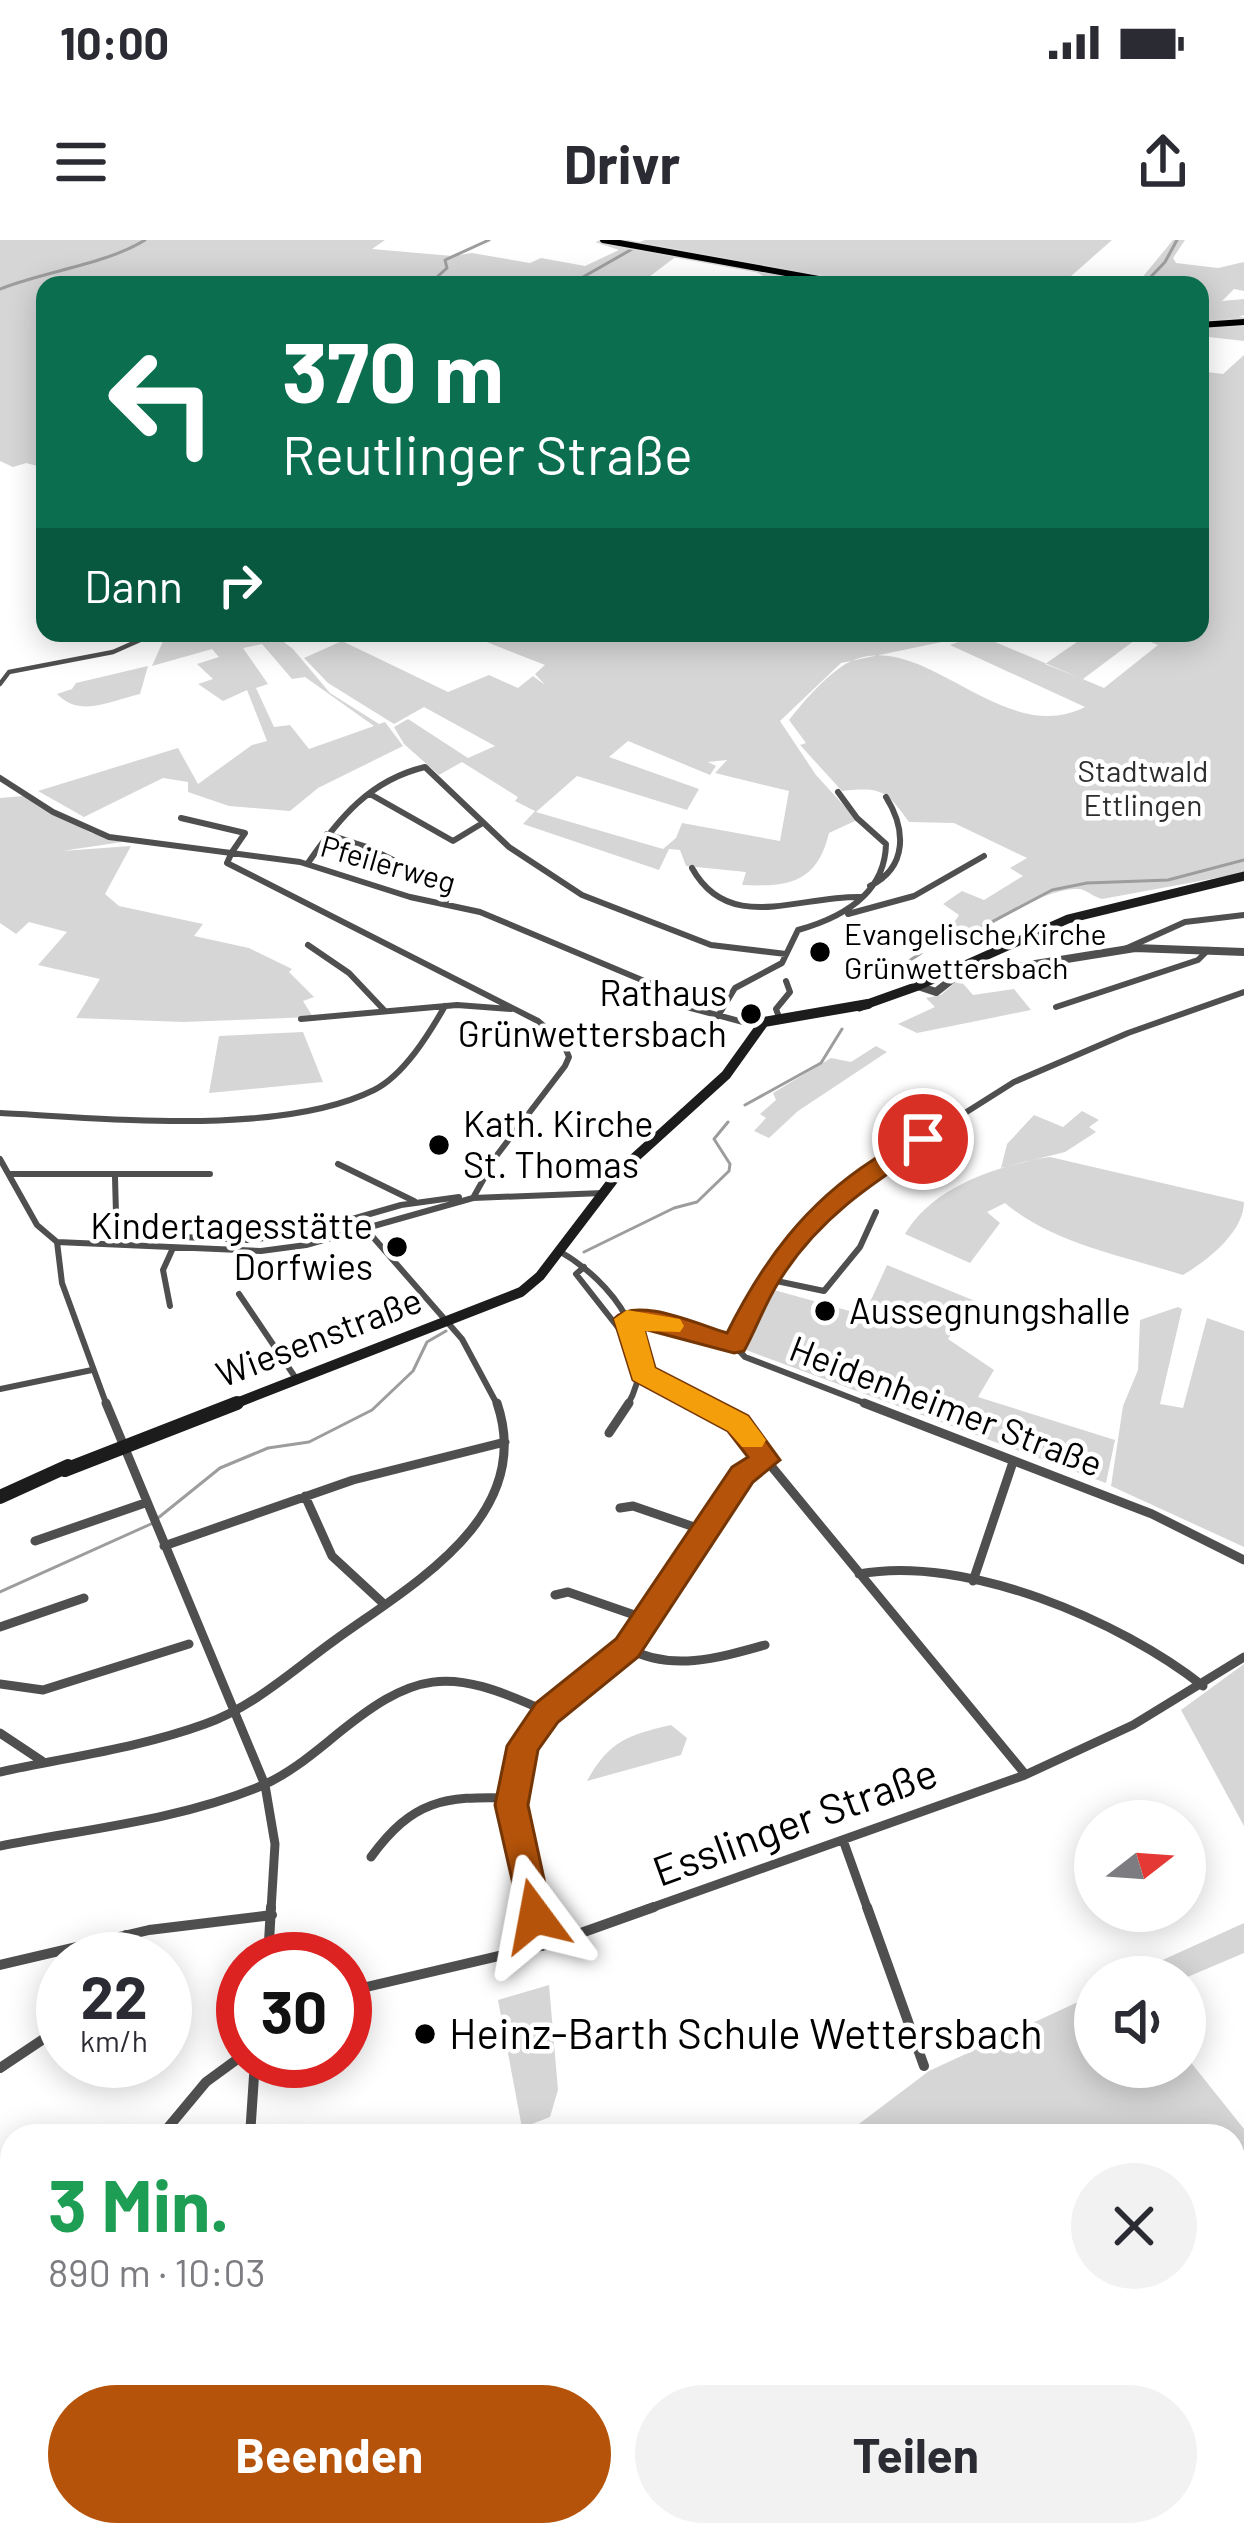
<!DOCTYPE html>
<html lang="de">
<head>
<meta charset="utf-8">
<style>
	:root { --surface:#fff; --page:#f2f2f3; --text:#2b2b33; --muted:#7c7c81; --accent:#b45309 }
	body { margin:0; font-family:Barlow,sans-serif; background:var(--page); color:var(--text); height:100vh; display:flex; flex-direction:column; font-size:45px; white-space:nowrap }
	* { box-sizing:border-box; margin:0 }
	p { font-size:39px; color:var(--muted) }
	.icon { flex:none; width:66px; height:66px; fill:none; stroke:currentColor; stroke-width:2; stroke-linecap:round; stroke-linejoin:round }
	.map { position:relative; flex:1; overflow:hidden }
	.details { position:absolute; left:0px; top:1884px; width:1245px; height:423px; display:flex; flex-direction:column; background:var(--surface); border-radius:36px 36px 0 0; box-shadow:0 6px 30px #0003 }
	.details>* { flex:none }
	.top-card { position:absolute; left:36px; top:36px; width:1173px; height:366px; border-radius:24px; box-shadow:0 6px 30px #0003; background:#0b6e4f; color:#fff; overflow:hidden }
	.needle { width:78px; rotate:73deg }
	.fabs { position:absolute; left:1074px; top:1560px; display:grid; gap:24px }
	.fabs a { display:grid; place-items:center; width:132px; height:132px; border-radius:50%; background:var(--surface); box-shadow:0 6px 30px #0003; font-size:60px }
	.speed { position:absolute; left:36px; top:1692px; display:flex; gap:24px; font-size:60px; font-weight:700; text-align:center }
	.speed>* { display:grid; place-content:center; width:156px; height:156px; border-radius:50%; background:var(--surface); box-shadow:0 6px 30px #0003; line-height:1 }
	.speed small { font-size:30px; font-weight:400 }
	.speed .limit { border:18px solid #d22; background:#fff; color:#111 }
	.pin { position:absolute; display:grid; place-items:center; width:102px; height:102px; color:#fff; margin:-51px; border:6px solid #fff; border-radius:50%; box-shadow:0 3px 12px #0007 }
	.me { position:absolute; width:132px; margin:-66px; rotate:347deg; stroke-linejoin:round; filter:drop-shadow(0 0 9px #0008) }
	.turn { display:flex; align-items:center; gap:42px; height:252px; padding:0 48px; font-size:54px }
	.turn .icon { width:156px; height:156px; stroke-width:2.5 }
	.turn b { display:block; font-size:84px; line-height:102px }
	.then { display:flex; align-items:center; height:114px; padding:0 48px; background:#0003; gap:24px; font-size:45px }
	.round { display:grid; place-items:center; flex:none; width:126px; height:126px; border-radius:63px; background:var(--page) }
	.summary { display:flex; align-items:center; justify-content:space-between; height:204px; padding:0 48px }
	h1 { font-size:72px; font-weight:700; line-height:90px; color:#1e9e55 }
	.button { display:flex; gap:24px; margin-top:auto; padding:24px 48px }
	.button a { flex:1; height:138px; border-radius:72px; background:var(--accent); color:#fff; font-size:48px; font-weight:700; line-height:138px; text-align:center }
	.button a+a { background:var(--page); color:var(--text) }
	.status { display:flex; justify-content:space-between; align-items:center; height:84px; padding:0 60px; background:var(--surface); direction:ltr }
	.status svg { height:33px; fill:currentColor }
	header { display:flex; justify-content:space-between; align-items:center; height:156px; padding:0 48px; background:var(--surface); font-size:54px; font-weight:700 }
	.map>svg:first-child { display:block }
	.green { fill:#d6d6d6; fill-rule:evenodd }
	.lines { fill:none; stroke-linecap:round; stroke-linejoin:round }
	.stream { stroke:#9d9d9d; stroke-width:3 }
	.primary-casing { stroke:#dbdbdb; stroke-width:9 }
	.motorway-casing { stroke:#dbdbdb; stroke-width:6 }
	.minor-far3 { stroke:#4f4f4f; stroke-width:4.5 }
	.minor-far2 { stroke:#4f4f4f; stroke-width:6 }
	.minor-far1 { stroke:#4f4f4f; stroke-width:9 }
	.minor { stroke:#4f4f4f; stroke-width:10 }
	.tertiary { stroke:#4f4f4f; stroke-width:8 }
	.secondary-far2 { stroke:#1c1c1c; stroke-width:9 }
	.secondary-far1 { stroke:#1c1c1c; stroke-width:10 }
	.secondary { stroke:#1c1c1c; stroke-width:14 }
	.primary { stroke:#000; stroke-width:6 }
	.motorway { fill:#000; fill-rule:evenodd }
	.route { fill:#b45309; stroke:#753606; stroke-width:3 }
	.slow { fill:#f59e0b }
	.poi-dot { fill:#000; stroke:#fff; stroke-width:4.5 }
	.labels { text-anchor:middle; stroke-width:9; stroke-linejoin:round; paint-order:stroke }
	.far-park-label { font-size:30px; fill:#2d2d2d; stroke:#fff }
	.far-street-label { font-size:30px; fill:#000; stroke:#fff }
	.far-poi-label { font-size:30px; fill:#000; stroke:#fff; text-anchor:start }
	.poi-label { font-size:36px; fill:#000; stroke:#fff; text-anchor:end }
	.street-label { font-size:36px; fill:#000; stroke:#fff }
	.near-street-label { font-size:42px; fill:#000; stroke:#fff }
	.near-poi-label { font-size:42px; fill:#000; stroke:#fff; text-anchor:start }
</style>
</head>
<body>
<div class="status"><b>10:00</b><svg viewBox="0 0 49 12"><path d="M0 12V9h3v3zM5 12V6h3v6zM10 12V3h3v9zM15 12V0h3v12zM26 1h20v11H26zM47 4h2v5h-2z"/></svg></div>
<header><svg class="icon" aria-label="menu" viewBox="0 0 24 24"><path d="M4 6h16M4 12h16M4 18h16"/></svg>Drivr<svg class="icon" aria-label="share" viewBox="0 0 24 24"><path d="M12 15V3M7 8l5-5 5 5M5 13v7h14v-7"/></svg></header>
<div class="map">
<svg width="1244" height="2305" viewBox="0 0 1244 2305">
	<rect width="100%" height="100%" fill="#fff"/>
	<path class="green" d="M 0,0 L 385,0 L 372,9 L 452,16 L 472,13 L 530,23 L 541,18 L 585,26 L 619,10 L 595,2 L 599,1 L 678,15 L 649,37 L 721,45 L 45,45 L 45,228 L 26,223 L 13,227 L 0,221 Z
		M 645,0 L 1112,0 L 1061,45 L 746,45 L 763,36 L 755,31 L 772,27 L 637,3 Z
		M 1173,0 L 1185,0 L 1173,18 L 1176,23 L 1218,28 L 1244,22 L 1244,51 L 1234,49 L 1222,61 L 1244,59 L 1244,75 L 1239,77 L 1244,77 L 1244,101 L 1200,96 L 1200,45 L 1136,45 Z
		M 1244,115 L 1244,640 L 1238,634 L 1102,659 C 1091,656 1086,648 1076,649 C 1040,650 999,682 967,698 L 951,687 L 959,675 L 943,664 L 962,651 L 984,660 L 1023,636 L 1010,628 L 1027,618 L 954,583 L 909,582 C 886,550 881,547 842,551 L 800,505 L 806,503 L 789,480 C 804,461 821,441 841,427 C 916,376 999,511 1085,467 L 950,405 L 980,394 L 841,423 L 780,481 L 816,535 L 857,580 L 829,593 C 817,643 789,647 742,645 L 746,632 L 686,626 L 680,610 L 669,609 L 659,630 L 523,584 L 535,571 L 515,561 L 518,557 L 462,522 L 439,535 L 404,504 L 394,487 L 408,479 L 468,518 L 495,506 L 424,467 L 394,484 L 328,443 L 304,418 L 342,401 L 448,452 L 489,435 L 518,448 L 533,436 L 545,445 L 535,434 L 545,425 L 464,393 L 1004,393 L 988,399 L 1104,448 L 1158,405 L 1139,397 L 1083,439 L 1045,424 L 1090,393 L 1200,393 C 1200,365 1212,336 1203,310 L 1200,348 L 1200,131 L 1223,134 ZM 628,501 L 710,535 L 716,526 L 708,522 L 727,520 L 715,533 L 789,551 L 780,601 L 682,583 L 676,598 L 663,609 L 536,572 L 577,536 L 687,570 L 699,549 L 609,517 Z
		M 158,393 L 272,393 L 293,409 L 330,453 L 379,484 L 385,482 L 403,506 L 318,548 L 290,571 L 229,566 L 188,552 L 188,542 L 163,538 L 84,577 L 38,551 L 178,508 L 198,544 L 252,505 L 267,501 L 247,450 L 223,461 L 198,444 L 213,439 L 197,424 L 219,417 L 212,409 L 152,426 L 164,399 L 154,396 ZM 262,404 L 292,439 L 305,437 L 374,486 L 309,509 L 290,485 L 274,487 L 256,448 L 268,444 L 243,408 Z
		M 148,426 L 140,454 C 110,461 80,478 57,454 L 72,449 L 76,443 Z
		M 23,556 L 91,593 L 122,602 L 62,611 L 131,606 L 105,654 L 119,666 L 203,684 L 194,696 L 249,708 L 292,729 L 289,732 L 314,757 L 303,761 L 313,777 L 183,782 L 76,778 L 100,739 L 38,725 L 67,692 L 29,682 L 16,694 L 0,683 L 0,558 Z
		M 959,739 L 973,755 L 1014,749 L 1031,770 L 917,793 L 898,784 L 935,767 L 926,758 L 941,755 Z
		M 303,792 L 323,842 L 209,853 L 219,796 Z
		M 876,806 L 887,812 L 798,871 L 769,898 L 754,891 L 766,878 L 760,874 L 776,860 L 773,853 L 831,818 L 851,822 Z
		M 1082,871 L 1099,880 L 1089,887 L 1096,892 L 1065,912 L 1001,928 L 1007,904 L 1034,875 L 1063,887 Z
		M 1050,917 L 1244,962 C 1244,992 1207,1021 1183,1035 C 1122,1016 1052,1003 1005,963 L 987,972 L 1000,983 L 970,1023 L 905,994 C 932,947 998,925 1050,917 Z
		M 887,1025 L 975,1061 L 948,1099 L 994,1130 L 978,1157 L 1115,1200 L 1106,1243 L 746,1110 L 743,1103 L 767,1048 L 864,1075 Z
		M 1178,1067 L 1182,1069 L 1160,1164 L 1183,1168 L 1207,1078 L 1244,1091 L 1244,1307 L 1111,1246 L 1123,1166 L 1138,1130 L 1140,1080 Z
		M 1244,1424 L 1244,1586 L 1181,1470 Z
		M 671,1485 L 687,1498 L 681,1515 L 587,1541 C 609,1501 628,1495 671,1485 Z
		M 1244,1683 L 1244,1713 L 1185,1738 L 1143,1737 L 1145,1728 Z
		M 549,1745 L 558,1850 L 550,1877 L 522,1888 L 498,1760 Z
		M 1095,1754 L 1095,1827 L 1185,1827 L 1185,1815 L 1244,1889 L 1244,2104 L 1233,2125 L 1233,1896 L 843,1896 L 929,1831 Z
		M 663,2295 L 1144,2295 L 1139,2305 L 673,2305 Z"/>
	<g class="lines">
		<path class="stream" d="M 428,45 L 447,28 L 445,20 L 489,0
			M 592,45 L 583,37 L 634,8
			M 1143,45 L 1165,22 L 1177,0
			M 0,49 C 45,31 107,24 145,0
			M 956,701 L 1052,650 L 1087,643 L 1168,640 L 1244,620
			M 900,727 L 921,713
			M 745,865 L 821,823 L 842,789
			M 584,1012 L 674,968 L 697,962 L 729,931 L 730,924 L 714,899 L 728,882
			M 158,1278 L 220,1228 L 268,1208 L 309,1202 L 372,1170 L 413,1131 L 427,1102 L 446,1091
			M 0,1352 L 151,1284"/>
		<g class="primary-casing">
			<path id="primary" d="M 603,0 L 852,45
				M 1200,85 L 1244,82"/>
		</g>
		<g class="motorway-casing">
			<path id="motorway" d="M 1244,2291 L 1244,2305 L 1231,2305 L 1235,2294 Z"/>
		</g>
		<path class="minor-far3" d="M 0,444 L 9,432 L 113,412 L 156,393"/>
		<path class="minor-far2" d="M 0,538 L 53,572 L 109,597 L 300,622 L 410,657 L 480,672 L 649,743 L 687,767 L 758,786
			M 370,554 L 453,601 L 481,584
			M 181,578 L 245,593 L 232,612
			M 327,594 L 367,607 L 441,644 L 448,655 L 445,664
			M 232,612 L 227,623 L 538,781 L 563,802 L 569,817 L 565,826 L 497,915 L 473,958
			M 308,623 C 339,578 370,540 425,527 L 509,607 L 582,655 L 711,705 L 786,714
			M 692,628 C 729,695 799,655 861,657
			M 870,646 C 908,627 906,589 886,557
			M 848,674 L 914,656 L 984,616
			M 308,705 L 349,733 L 384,770
			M 1125,709 L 1185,682 L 1244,675
			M 1056,767 L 1198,720 L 1208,710
			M 718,776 L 735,748 L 782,723 L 798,690 C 841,678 885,655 886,604 L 857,578 L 838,552
			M 779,777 L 776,769 L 790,752 L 786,741
			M 301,779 L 457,765 L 511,769
			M 0,873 C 105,878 279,897 374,850 C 404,835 429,794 445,766
			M 0,919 L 37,985 L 57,1002
			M 338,924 L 414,961
			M 9,934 L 210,934
			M 115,937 L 116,974 L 139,995 L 247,1000 L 300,994 L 401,965 L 459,957
			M 365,988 L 462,1099 L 498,1166
			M 57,1002 L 62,1043 L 107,1166
			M 57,1002 L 261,1011 L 306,1005 L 473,958 L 603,953
			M 559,1011 C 612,1041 663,1106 627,1166
			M 584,1027 L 576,1034 L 620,1090 L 628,1110
			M 767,1039 L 824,1051 L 860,1007 L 876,972
			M 239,1054 L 295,1137
			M 170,1066 L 163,1030 L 173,1008
			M 627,1079 C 662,1081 722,1090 745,1117 L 872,1166
			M 734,1104 L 787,1010 L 851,945 L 1014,842 L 1128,793 L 1244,752
			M 642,1133 L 700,1166
			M 0,1149 L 92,1130"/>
		<path class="minor-far1" d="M 106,1163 L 265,1545 L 275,1604 L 271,1670
			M 695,1163 L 750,1194 L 753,1204 L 1025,1534
			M 864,1163 L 1152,1274 L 1244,1320
			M 609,1193 L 629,1163
			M 305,1256 L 332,1316 L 385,1365
			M 620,1268 L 633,1266 L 703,1290
			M 35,1301 L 145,1263
			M 164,1306 L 353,1240 L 505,1202
			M 859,1334 C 965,1314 1121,1381 1203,1446
			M 973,1341 L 1013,1222
			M 555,1355 L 568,1352 L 649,1380
			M 0,1387 L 84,1358
			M 627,1408 C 671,1432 719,1418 765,1405
			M 0,1444 L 43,1450 L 189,1404
			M 0,1493 L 42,1521
			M 0,1532 C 68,1517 139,1508 205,1484 C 255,1466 293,1430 335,1400 C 411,1345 536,1277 497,1163
			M 843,1600 L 868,1670
			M 0,1606 C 86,1589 179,1580 261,1546 C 287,1535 309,1517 330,1500 C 415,1430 446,1425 547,1472
			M 371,1617 C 413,1560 443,1556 511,1558
			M 534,1670 L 512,1565 L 523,1506 L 547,1472 L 627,1408 L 742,1234 L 766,1219
			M 645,1670 L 1025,1535 L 1133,1485 L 1244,1417"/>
		<path class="minor" d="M 534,1667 L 542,1706
			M 867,1667 L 924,1826
			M 121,1719 L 126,1695
			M 268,1719 L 271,1667
			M 0,1725 L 149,1690 L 272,1675
			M 345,1752 L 550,1704 L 654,1667
			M 0,1828 L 63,1786
			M 161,1896 L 206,1842 L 243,1815
			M 250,1896 L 255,1821
			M 0,1986 L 12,1980
			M 224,2305 L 225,2295"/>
		<path class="tertiary" d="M 918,746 L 936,752 L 955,737 L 1135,708 L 1244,712"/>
		<path class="secondary-far2" d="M 859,767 L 918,746 L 1068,679 L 1244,636"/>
		<path class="secondary-far1" d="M 229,1166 L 521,1052 L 540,1036 L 620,931 L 726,835 L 764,782 L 868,764"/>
		<path class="secondary" d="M 65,1230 L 237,1163
			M 0,1257 L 68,1226"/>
		<use href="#primary" class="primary"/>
		<use href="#motorway" class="motorway"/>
	</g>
	<path class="route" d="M 923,892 L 935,899 L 931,905 C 872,943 816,980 778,1043 C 765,1064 756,1089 744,1111 L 734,1113 L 644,1089 L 655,1128 L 748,1176 L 780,1220 L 753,1242 L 638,1417 L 558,1482 L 538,1510 L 528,1565 L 552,1676 L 547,1688 L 535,1692 L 523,1688 L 495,1565 L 507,1506 L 536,1463 L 616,1399 L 732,1227 L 748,1217 L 728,1191 L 633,1140 L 614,1079 C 635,1055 699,1085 727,1093 C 763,1021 805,964 873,920 C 889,910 905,897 923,892 Z"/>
	<path class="slow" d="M 627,1070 L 680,1079 L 684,1086 L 680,1092 L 645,1091 L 655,1128 L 748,1176 L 766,1200 L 762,1207 L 742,1207 L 728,1191 L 633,1140 L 614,1079 Z"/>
	<g class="poi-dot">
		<circle cx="820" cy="712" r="12"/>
		<circle cx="751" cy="774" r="12"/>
		<circle cx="439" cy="905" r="12"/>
		<circle cx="397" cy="1007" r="12"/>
		<circle cx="825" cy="1071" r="12"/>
		<circle cx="425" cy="1794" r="12"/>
	</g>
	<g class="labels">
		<g class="far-park-label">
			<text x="1143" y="542">Stadtwald<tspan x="1143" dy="34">Ettlingen</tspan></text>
		</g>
		<g class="far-street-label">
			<text transform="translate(388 625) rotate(16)" y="10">Pfeilerweg</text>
		</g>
		<g class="far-poi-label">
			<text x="844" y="705">Evangelische Kirche<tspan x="844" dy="34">Grünwettersbach</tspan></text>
		</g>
		<g class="poi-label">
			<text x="727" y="766">Rathaus<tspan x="727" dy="41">Grünwettersbach</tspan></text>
			<text x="463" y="897" text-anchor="start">Kath. Kirche<tspan x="463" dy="41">St. Thomas</tspan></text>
			<text x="373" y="999">Kindertagesstätte<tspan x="373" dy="41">Dorfwies</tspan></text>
			<text x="849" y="1084" text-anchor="start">Aussegnungshalle</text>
		</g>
		<g class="street-label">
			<text transform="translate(319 1097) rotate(-21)" y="13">Wiesenstraße</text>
			<text transform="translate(946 1166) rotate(21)" y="13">Heidenheimer Straße</text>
		</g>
		<g class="near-street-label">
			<text transform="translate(795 1582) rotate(-20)" y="15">Esslinger Straße</text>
		</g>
		<g class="near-poi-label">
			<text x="449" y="1809">Heinz-Barth Schule Wettersbach</text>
		</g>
	</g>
</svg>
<div class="fabs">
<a><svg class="needle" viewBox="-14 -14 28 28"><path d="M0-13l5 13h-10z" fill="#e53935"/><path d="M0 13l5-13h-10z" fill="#7c7c81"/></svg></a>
<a><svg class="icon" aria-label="sound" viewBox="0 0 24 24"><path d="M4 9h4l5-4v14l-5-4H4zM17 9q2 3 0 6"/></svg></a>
</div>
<div class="speed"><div>22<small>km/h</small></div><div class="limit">30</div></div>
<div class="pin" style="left:923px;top:899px;background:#d93025"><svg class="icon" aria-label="arrive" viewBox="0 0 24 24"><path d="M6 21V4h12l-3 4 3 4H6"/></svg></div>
<svg class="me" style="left:535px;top:1676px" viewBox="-20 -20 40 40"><path d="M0-17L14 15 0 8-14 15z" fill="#b45309" stroke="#fff" stroke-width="4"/></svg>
<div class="top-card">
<div class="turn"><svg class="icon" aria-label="left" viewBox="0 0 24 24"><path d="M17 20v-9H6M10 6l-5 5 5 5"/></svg><div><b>370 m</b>Reutlinger Straße</div></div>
<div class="then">Dann<svg class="icon" aria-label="right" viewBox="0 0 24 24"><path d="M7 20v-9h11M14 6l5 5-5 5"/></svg></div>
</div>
<section class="details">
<div class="summary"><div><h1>3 Min.</h1><p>890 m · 10:03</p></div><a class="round"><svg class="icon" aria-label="close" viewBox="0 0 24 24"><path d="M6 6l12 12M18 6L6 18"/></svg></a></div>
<div class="button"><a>Beenden</a><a>Teilen</a></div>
</section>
</div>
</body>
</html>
